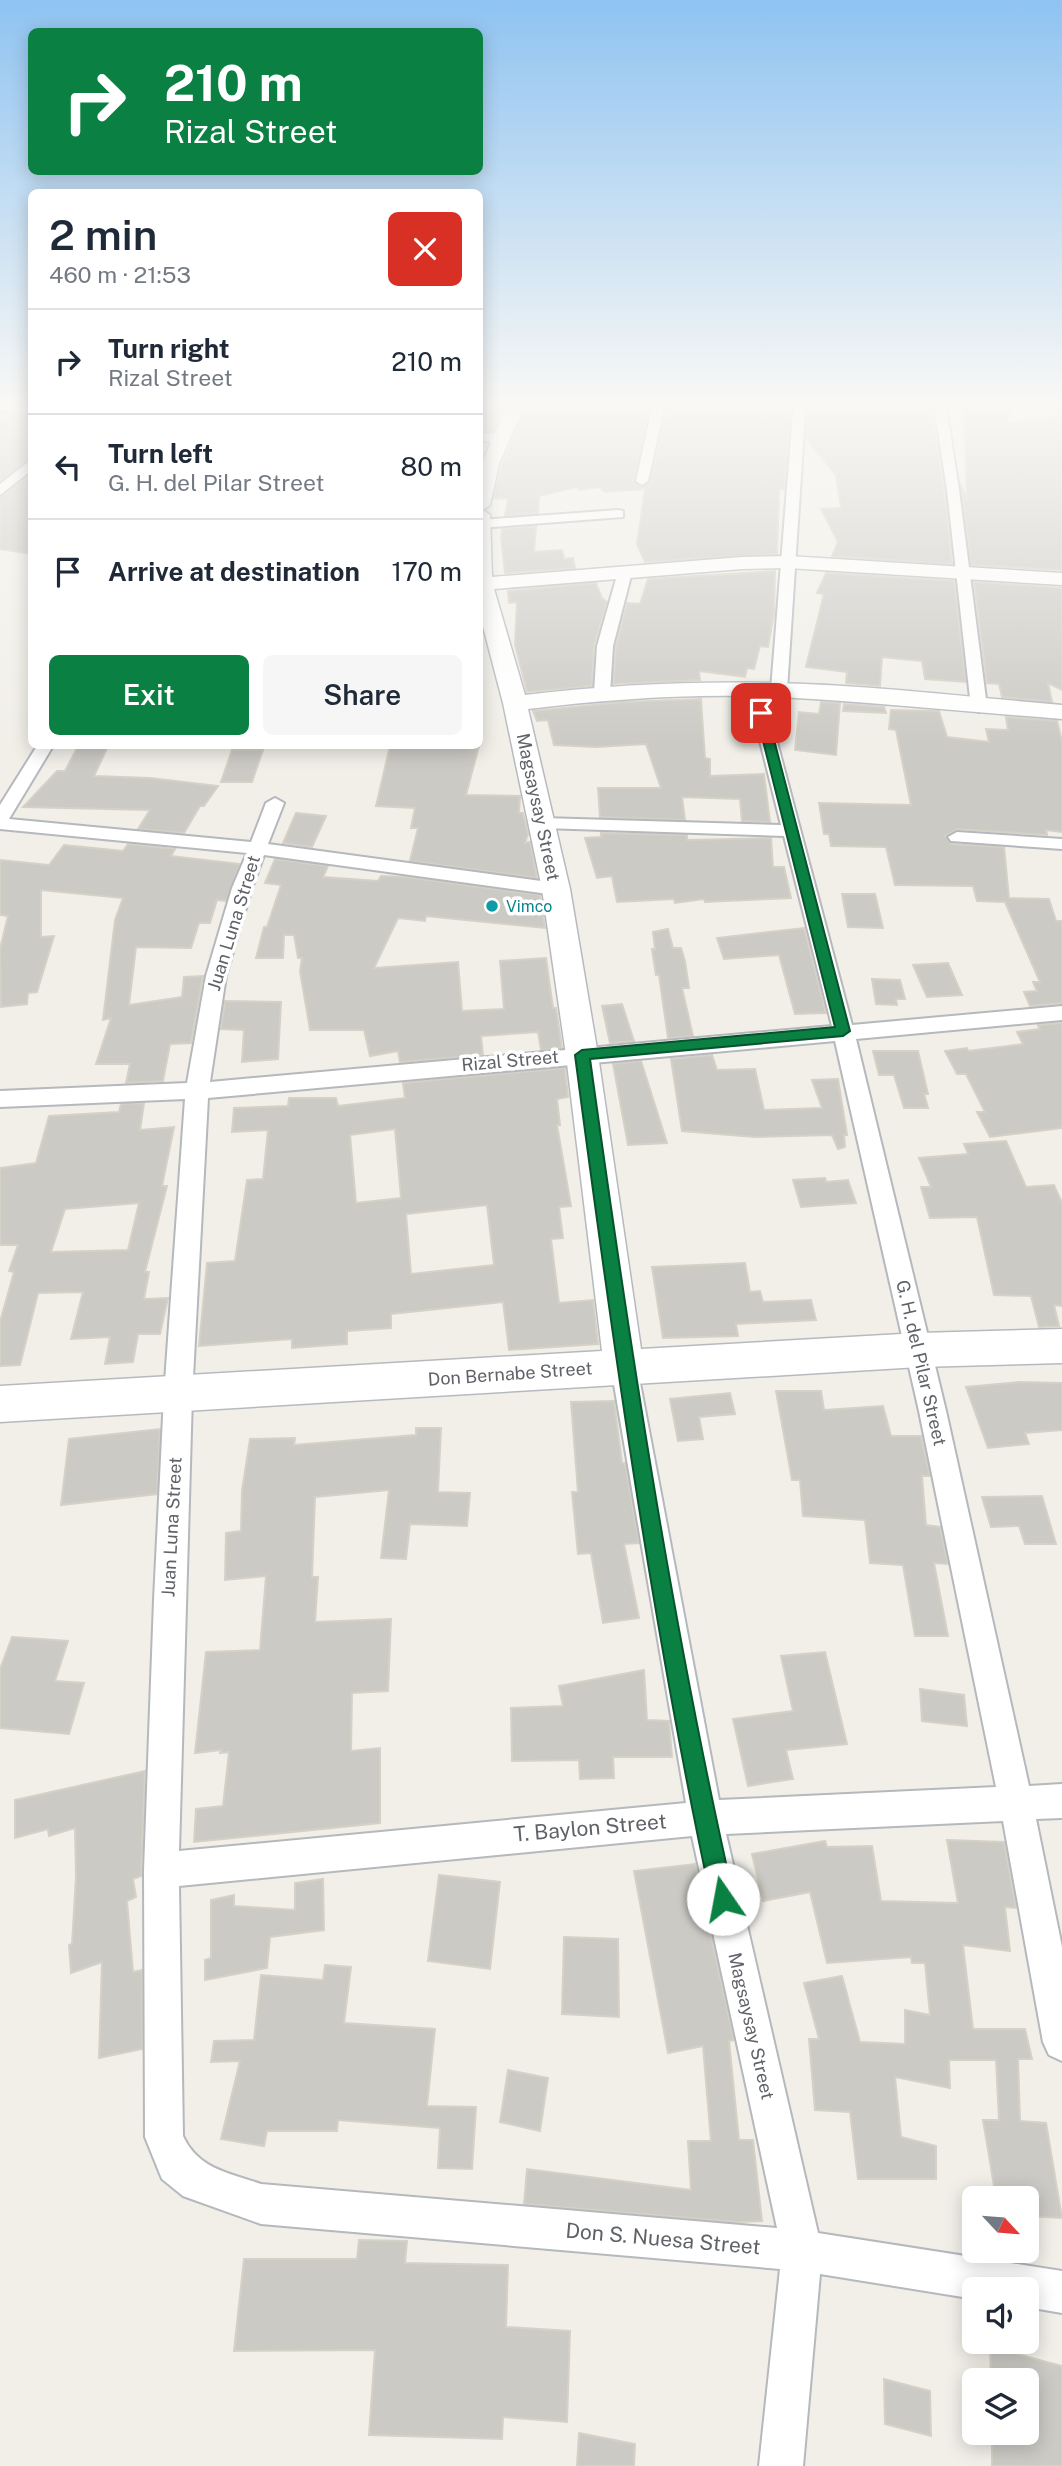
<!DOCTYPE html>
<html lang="en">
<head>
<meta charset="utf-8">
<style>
	:root { --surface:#fff; --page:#f6f6f7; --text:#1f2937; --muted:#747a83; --line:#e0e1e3; --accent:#0b8043 }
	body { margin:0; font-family:"Public Sans",sans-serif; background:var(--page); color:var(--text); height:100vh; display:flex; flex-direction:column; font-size:26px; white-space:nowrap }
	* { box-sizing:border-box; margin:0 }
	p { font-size:23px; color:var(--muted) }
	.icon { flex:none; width:38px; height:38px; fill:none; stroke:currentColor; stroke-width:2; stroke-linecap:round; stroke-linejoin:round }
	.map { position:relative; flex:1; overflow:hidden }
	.panel { position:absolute; left:28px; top:189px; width:455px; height:560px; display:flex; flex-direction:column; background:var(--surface); border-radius:10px; box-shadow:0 4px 18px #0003 }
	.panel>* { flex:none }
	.banner { position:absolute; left:28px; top:28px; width:455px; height:147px; border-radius:10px; box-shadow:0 4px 18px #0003; background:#0b8043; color:#fff; overflow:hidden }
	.needle { width:46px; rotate:116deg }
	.controls { position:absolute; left:962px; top:2186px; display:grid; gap:14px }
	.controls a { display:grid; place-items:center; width:77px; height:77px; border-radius:10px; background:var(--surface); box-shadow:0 4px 18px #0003; font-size:35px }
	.pin { position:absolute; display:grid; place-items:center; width:60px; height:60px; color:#fff; margin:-30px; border-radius:14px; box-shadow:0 4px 10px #0006 }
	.me { position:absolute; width:77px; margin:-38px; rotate:348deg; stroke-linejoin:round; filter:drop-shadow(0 0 5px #0008) }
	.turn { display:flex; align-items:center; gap:24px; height:147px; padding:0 21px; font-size:32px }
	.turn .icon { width:91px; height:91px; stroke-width:2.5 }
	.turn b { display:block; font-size:49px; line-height:60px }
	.round { display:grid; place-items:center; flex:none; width:74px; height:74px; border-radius:10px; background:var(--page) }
	.summary { display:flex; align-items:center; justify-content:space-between; height:119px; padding:0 21px }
	h1 { font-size:42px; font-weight:600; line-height:52px }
	.action { display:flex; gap:14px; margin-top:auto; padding:14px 21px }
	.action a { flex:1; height:80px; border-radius:10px; background:var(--accent); color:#fff; font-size:28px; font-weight:600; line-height:80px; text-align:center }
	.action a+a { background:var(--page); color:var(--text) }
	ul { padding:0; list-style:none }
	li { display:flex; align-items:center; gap:21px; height:105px; padding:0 21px; border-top:2px solid var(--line) }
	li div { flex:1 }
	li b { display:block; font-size:26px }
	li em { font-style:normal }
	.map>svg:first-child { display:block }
	.building { fill:#cccac5; stroke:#d6d1c6; stroke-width:2; fill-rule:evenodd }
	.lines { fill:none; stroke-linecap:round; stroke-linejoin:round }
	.street-casing { stroke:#b5b8bc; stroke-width:4 }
	.secondary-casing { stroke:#b6babf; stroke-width:3 }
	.street { fill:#fff; fill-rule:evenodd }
	.secondary { fill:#fff; fill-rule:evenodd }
	.route { fill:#0b8043; stroke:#07532c; stroke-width:2 }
	.culture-dot { fill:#0f9aa8; stroke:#fff; stroke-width:2.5 }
	.labels { text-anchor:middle; stroke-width:7; stroke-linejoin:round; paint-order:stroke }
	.far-culture-label { font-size:16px; fill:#0d838f; stroke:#fff; text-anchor:start }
	.street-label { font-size:18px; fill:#5f6368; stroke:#fff }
	.near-street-label { font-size:21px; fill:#5f6368; stroke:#fff }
</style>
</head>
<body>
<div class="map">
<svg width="1062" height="2466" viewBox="0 0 1062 2466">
	<rect width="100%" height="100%" fill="#f1efe8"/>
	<path class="building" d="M 480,399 L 507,399 L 493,431 L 480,431 Z
		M 529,399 L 651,401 L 633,480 L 641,487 L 651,482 L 668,402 L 791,399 L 784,489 L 779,489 L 777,554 L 645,562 L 637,544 L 645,489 L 605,492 L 599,487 L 580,490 L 577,487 L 539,496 L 538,513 L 505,516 L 508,499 L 494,498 L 502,465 Z
		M 809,399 L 847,399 L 846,404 L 893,407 L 893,399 L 929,399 L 944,490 L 952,564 L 832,556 L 838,542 L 821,509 L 841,508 L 836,475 L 806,438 Z
		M 964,399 L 1013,399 L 1007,423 L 1062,415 L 1062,570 L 971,565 L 961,484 L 967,501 Z
		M 8,414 L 32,416 L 32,457 L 0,481 L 0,418 Z
		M 32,474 L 32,554 L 0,549 L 0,498 Z
		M 536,526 L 534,552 L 562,550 L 564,559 L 573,558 L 575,568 L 505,573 L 501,537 L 502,529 Z
		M 775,571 L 774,614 L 768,647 L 760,646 L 754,669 L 747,668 L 745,677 L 699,671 L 700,680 L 613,684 L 616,646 L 627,603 L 640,604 L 648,579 Z
		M 826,573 L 954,581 L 966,682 L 925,679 L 922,661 L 882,657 L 880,686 L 846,683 L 847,672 L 806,667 L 824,594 L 817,593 Z
		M 974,582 L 1062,588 L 1062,690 L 1048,683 L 1052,702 L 1002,697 L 999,684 L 987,683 Z
		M 596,583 L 602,598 L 607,602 L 594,645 L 592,686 L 527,692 L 515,645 L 517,602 L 509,603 L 508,591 Z
		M 701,699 L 705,758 L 710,759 L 710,776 L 764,774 L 770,822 L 742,821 L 740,799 L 682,797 L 685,820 L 600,817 L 598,788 L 661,788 L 646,744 L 596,747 L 554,745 L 548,720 L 537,721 L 533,711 L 622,702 Z
		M 821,702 L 840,703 L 836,755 L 795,750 L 799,712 L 819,714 Z
		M 844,704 L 884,707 L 886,713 L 843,711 Z
		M 891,710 L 939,711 L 947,737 L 989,742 L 986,729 L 1008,730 L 1006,717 L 1057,721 L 1062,741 L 1062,832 L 1046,830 L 1047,835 L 957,829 L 945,836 L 951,844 L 1004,847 L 1009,898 L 1049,899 L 1056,921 L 1062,921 L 1062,1003 L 1030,1006 L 1024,992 L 1037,991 L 1033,982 L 1040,982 L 1005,902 L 977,901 L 973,886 L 895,885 L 886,847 L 831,846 L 829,834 L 824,834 L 819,803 L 911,805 L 896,730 L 889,729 Z
		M 78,746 L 108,746 L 94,776 L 150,778 L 218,786 L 204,806 L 200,806 L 184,833 L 138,829 L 150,810 L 23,807 L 57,771 L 65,771 Z
		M 390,746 L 479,746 L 466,795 L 520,796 L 519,813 L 523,813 L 528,834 L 525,843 L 530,842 L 537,878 L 410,861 L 418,828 L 411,828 L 415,808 L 376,806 Z
		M 232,750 L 263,750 L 252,782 L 221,782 Z
		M 296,813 L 326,816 L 312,847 L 283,843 Z
		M 601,833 L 687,835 L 687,840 L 771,838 L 773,867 L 784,867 L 791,898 L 705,902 L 704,899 L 675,903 L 674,899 L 617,902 L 612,876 L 597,878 L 585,838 L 601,837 Z
		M 128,844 L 175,849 L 171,856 L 240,864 L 226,901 L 217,900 L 210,923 L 199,923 L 191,948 L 136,947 L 129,1005 L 182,997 L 184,977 L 203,976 L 191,1043 L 170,1044 L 163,1081 L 126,1083 L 130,1064 L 96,1064 L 111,1018 L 103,1020 L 115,920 L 123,898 L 41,890 L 41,937 L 54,936 L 37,992 L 28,993 L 27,1004 L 1,1007 L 0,949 L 8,916 L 0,915 L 0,860 L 49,865 L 64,845 L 123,851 Z
		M 275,859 L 328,866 L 323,877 L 378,881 L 381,876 L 406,877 L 540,895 L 545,928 L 426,916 L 425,921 L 398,918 L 374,968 L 458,962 L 462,1011 L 504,1009 L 500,961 L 546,958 L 553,1008 L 556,1008 L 562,1048 L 541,1050 L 538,1032 L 481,1036 L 483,1055 L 400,1062 L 398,1051 L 370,1056 L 364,1030 L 310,1030 L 300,971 L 302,958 L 298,958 L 294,935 L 284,935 L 283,958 L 256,958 L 264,927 L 267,927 L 281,885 L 265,883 Z
		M 842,894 L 875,894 L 883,928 L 848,927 Z
		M 804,928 L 826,1013 L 795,1014 L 779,955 L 724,959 L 717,938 Z
		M 668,929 L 673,948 L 681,948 L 685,961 L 689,988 L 682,988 L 693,1036 L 668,1038 L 659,975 L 656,975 L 652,949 L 655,949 L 653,932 Z
		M 948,963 L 962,995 L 927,997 L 913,965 Z
		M 872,979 L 900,980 L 905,999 L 896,999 L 897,1005 L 876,1004 Z
		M 225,1001 L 281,1002 L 278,1059 L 242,1062 L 244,1030 L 221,1029 Z
		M 622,1004 L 634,1041 L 610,1043 L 602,1006 Z
		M 1062,1023 L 1062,1128 L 990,1137 L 977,1112 L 985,1112 L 966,1074 L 957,1074 L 945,1051 L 967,1048 L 968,1051 L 1023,1044 L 1017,1032 L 1040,1029 L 1038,1025 Z
		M 873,1051 L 918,1051 L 928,1094 L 924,1094 L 928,1108 L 904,1108 L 894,1075 L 879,1075 Z
		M 712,1055 L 717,1070 L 755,1069 L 764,1110 L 822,1108 L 812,1080 L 838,1079 L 847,1135 L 844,1135 L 845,1147 L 838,1149 L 832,1135 L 755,1137 L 682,1131 L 671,1059 Z
		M 641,1061 L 667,1143 L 628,1145 L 613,1064 Z
		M 565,1068 L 568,1097 L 557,1099 L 560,1125 L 557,1125 L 571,1206 L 559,1207 L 563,1238 L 551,1239 L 559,1303 L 593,1300 L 598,1344 L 509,1350 L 503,1302 L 391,1314 L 391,1328 L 347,1331 L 347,1344 L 292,1348 L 292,1339 L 199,1346 L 207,1263 L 235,1261 L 247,1180 L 263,1179 L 268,1130 L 232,1132 L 234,1108 L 288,1106 L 289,1098 L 336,1098 L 338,1106 L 405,1098 L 403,1083 ZM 395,1129 L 401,1198 L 356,1203 L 350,1135 ZM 487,1205 L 494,1265 L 411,1274 L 406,1214 Z
		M 144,1103 L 140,1130 L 174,1127 L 162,1186 L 167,1186 L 145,1272 L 149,1272 L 144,1299 L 168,1298 L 160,1334 L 138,1334 L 133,1362 L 105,1364 L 110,1337 L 71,1339 L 83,1292 L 38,1293 L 20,1365 L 0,1366 L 0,1322 L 14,1272 L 9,1271 L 18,1245 L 0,1245 L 0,1168 L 36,1163 L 49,1116 L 119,1112 L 121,1104 ZM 139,1203 L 128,1250 L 51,1252 L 65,1209 Z
		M 1006,1141 L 1026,1187 L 1054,1185 L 1062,1203 L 1062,1306 L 1054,1305 L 1059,1326 L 1039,1327 L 1031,1296 L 994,1295 L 977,1217 L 930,1218 L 921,1187 L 931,1187 L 919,1158 L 968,1154 L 964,1144 Z
		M 825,1178 L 826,1182 L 848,1180 L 856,1203 L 801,1207 L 793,1180 Z
		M 745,1263 L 750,1292 L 760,1291 L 763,1302 L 811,1300 L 816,1320 L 736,1324 L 738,1336 L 663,1338 L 652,1267 Z
		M 1020,1382 L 1062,1383 L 1062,1430 L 1025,1433 L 1029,1444 L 988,1448 L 966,1387 Z
		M 776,1391 L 821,1391 L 824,1410 L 883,1406 L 891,1436 L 921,1436 L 930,1476 L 922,1476 L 926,1525 L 940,1527 L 948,1564 L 934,1563 L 948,1636 L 915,1636 L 903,1565 L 870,1563 L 865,1520 L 803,1516 L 800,1480 L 792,1480 Z
		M 730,1393 L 735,1414 L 699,1417 L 703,1439 L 678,1441 L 670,1399 Z
		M 614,1401 L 622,1463 L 625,1463 L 639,1543 L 624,1544 L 639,1618 L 603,1623 L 591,1553 L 578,1554 L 572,1492 L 578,1492 L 571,1402 Z
		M 416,1428 L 441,1428 L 438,1492 L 470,1493 L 467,1526 L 410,1524 L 406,1559 L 381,1558 L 389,1490 L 315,1497 L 312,1577 L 318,1577 L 315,1622 L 391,1619 L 388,1691 L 352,1693 L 351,1751 L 380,1748 L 380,1823 L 194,1842 L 196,1809 L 223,1806 L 229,1752 L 220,1753 L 221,1750 L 195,1753 L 206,1652 L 260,1650 L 266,1576 L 225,1580 L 226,1533 L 241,1531 L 242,1491 L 250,1439 L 295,1438 L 294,1445 L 416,1435 Z
		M 160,1429 L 157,1494 L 61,1505 L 69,1439 Z
		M 1042,1496 L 1056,1544 L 1025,1544 L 1019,1526 L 991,1527 L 982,1497 Z
		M 12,1637 L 68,1641 L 55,1681 L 84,1683 L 69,1734 L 0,1728 L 0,1669 Z
		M 825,1652 L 847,1744 L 786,1750 L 793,1779 L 748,1786 L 733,1719 L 793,1711 L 781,1656 Z
		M 644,1670 L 647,1720 L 669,1721 L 672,1757 L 613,1757 L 614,1778 L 580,1779 L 579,1760 L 512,1761 L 511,1708 L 563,1706 L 559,1686 Z
		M 920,1689 L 964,1695 L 967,1726 L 922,1721 Z
		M 145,1771 L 141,1876 L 133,1879 L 136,1897 L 127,1901 L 133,1972 L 142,1970 L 142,2049 L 99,2058 L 102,1962 L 71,1973 L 69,1945 L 72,1944 L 76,1877 L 75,1828 L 49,1836 L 48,1829 L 15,1838 L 15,1800 Z
		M 947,1840 L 1004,1842 L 1016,1908 L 1005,1907 L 1010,1951 L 963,1945 L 973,2029 L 1025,2029 L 1032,2059 L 1018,2059 L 1020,2121 L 1046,2123 L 1062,2218 L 1027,2216 L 1027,2198 L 996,2198 L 983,2120 L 999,2120 L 996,2060 L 949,2060 L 950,2088 L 895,2077 L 901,2137 L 936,2146 L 936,2179 L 858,2179 L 850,2112 L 815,2110 L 809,2039 L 819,2039 L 804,1983 L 842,1976 L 860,2042 L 905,2044 L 905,2010 L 930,2015 L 925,1963 L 912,1963 L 911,1957 L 827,1963 L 810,1892 L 763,1901 L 752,1854 L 825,1841 L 827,1847 L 872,1846 L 881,1901 L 958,1903 Z
		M 695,1864 L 734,2040 L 729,2041 L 739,2140 L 753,2140 L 762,2221 L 737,2222 L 524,2204 L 527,2169 L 691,2190 L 688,2141 L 711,2141 L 703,2046 L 668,2053 L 634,1871 Z
		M 439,1875 L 500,1882 L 490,1969 L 428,1961 Z
		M 323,1879 L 324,1930 L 270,1937 L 267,1968 L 205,1980 L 205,1960 L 211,1958 L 211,1900 L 234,1895 L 234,1906 L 295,1910 L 295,1883 Z
		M 564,1937 L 618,1939 L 619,2017 L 562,2014 Z
		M 325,1965 L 351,1967 L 344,2023 L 435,2029 L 427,2106 L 476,2107 L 472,2169 L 438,2168 L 440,2128 L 338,2120 L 337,2131 L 267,2131 L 264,2146 L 221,2139 L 240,2061 L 211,2062 L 214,2041 L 254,2040 L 261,1975 L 323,1980 Z
		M 508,2070 L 548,2078 L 540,2131 L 500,2122 Z
		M 359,2240 L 407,2241 L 405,2263 L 508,2265 L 506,2327 L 570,2331 L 567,2422 L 503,2417 L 502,2439 L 369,2435 L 375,2350 L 234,2351 L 244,2259 L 357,2259 Z
		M 990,2347 L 1062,2366 L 1062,2466 L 992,2466 L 992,2432 L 1027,2432 L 1027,2380 L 991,2380 Z
		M 884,2379 L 930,2391 L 931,2436 L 885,2424 Z
		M 579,2433 L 635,2444 L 634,2466 L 577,2466 Z"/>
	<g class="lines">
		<g class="street-casing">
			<path id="street" d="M 654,399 L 666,399 L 648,481 L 642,485 L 636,481 Z
				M 794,399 L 806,399 L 787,690 L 779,695 L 771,690 Z
				M 933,399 L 945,399 L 959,490 L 987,707 L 979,712 L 971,707 L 947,490 Z
				M 0,405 L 32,407 L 32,413 L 0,411 Z
				M 480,433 L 499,434 L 505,438 L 499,442 L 480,441 Z
				M 32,459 L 32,470 L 0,495 L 0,484 Z
				M 618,510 L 623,511 L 623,517 L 480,528 L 480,520 Z
				M 625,568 L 632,572 L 613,646 L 610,693 L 602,698 L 594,693 L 597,646 L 618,572 Z
				M 755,684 L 763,689 L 852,1025 L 1062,1006 L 1062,1020 L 856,1039 L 946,1411 L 1029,1786 L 1062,1784 L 1062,1818 L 1036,1819 L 1062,1947 L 1062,2061 L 1049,2055 L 1043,2042 L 1003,1821 L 726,1834 L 818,2233 L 1062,2271 L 1062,2313 L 1027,2307 L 1027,2289 L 975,2289 L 975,2299 L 820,2274 L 803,2466 L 759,2466 L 780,2269 L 261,2224 L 183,2196 L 162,2179 L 145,2137 L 144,1870 L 154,1600 L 164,1396 L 185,1099 L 0,1107 L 0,1091 L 187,1083 L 206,976 L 232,888 L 247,853 L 0,829 L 0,805 L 37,746 L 53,746 L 9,819 L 251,842 L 266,803 L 275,798 L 284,803 L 268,844 L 556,883 L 566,889 L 556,895 L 264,855 L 252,888 L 226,976 L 210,1082 L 832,1026 L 784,836 L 543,828 L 534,823 L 543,818 L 781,825 L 747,689 ZM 835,1041 L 919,1411 L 996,1787 L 719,1800 L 637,1367 L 633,1359 L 624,1356 L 615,1359 L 611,1367 L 686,1803 L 179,1851 L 192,1396 L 208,1098 ZM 692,1836 L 777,2228 L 261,2184 C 229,2173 198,2169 183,2136 L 179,1886 Z
				M 957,832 L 1062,839 L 1062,849 L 951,841 L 948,837 Z"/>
		</g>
		<g class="secondary-casing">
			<path id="secondary" d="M 510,399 L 527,399 L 499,464 L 490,505 L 483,510 L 490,515 L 492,577 L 742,557 L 788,556 L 1062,573 L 1062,585 L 788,568 L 742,569 L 494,589 L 525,695 C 608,685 691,681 775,683 C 870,685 967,697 1062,705 L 1062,719 C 968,712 874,702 779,697 C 696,693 611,699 528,709 L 570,889 L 598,1055 L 641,1349 L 919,1333 L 1062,1329 L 1062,1363 L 919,1367 L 0,1422 L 0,1386 L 602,1351 L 566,1055 L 542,889 L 503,703 L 480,615 L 480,467 Z"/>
		</g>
		<use href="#street" class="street"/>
		<use href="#secondary" class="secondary"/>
	</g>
	<linearGradient id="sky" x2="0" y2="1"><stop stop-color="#8fc3f1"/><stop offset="0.54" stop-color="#f9f8f5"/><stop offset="1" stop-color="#f9f8f5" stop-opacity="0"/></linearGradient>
	<rect width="1062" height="745" fill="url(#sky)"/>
	<path class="route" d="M 761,710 L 767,713 L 850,1031 L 843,1036 L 590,1059 C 629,1340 671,1622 734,1899 L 731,1907 L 723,1910 L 715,1907 L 711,1899 C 651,1620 612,1337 575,1055 L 582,1050 L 835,1027 L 756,713 Z"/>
	<circle class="culture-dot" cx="492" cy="906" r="7"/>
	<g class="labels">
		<g class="far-culture-label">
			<text x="506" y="912">Vimco</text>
		</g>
		<g class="street-label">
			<text transform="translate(538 807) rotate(78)" y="6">Magsaysay Street</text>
			<text transform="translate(234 923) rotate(-73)" y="6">Juan Luna Street</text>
			<text transform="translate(510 1061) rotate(-5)" y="6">Rizal Street</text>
			<text transform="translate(921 1363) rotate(77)" y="6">G. H. del Pilar Street</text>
			<text transform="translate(510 1374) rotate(-4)" y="6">Don Bernabe Street</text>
			<text transform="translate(172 1527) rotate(-87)" y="6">Juan Luna Street</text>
			<text transform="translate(751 2026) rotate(77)" y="6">Magsaysay Street</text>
		</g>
		<g class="near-street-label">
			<text transform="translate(590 1828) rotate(-5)" y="7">T. Baylon Street</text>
			<text transform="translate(663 2239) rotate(5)" y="7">Don S. Nuesa Street</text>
		</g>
	</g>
</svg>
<div class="controls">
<a><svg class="needle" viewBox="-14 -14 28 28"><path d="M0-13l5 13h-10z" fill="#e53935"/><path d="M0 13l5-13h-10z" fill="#747a83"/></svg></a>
<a><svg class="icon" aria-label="sound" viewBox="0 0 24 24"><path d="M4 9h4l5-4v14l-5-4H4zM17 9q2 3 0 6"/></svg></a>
<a><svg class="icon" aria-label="layers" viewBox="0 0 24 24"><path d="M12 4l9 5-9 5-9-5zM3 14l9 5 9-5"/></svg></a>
</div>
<div class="pin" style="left:761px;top:713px;background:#d93025"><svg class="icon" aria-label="arrive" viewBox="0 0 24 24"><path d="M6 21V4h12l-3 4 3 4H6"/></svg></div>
<svg class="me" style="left:723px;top:1899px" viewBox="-20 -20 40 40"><circle r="19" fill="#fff"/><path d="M0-13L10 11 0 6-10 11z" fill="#0b8043"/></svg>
<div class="banner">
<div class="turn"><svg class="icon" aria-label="right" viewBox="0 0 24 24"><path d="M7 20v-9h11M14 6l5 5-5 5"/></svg><div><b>210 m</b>Rizal Street</div></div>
</div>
<section class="panel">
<div class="summary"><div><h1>2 min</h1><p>460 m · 21:53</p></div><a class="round" style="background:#d93025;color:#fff"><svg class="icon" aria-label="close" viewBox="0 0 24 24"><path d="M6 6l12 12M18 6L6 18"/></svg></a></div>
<ul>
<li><svg class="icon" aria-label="right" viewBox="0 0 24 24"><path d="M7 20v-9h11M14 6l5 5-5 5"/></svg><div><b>Turn right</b><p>Rizal Street</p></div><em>210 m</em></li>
<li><svg class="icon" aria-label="left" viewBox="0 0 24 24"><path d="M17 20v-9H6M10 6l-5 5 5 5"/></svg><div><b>Turn left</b><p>G. H. del Pilar Street</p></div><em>80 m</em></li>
<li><svg class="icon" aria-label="arrive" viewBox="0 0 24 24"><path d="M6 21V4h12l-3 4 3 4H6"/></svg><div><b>Arrive at destination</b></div><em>170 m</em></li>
</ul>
<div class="action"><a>Exit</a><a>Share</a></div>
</section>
</div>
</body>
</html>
